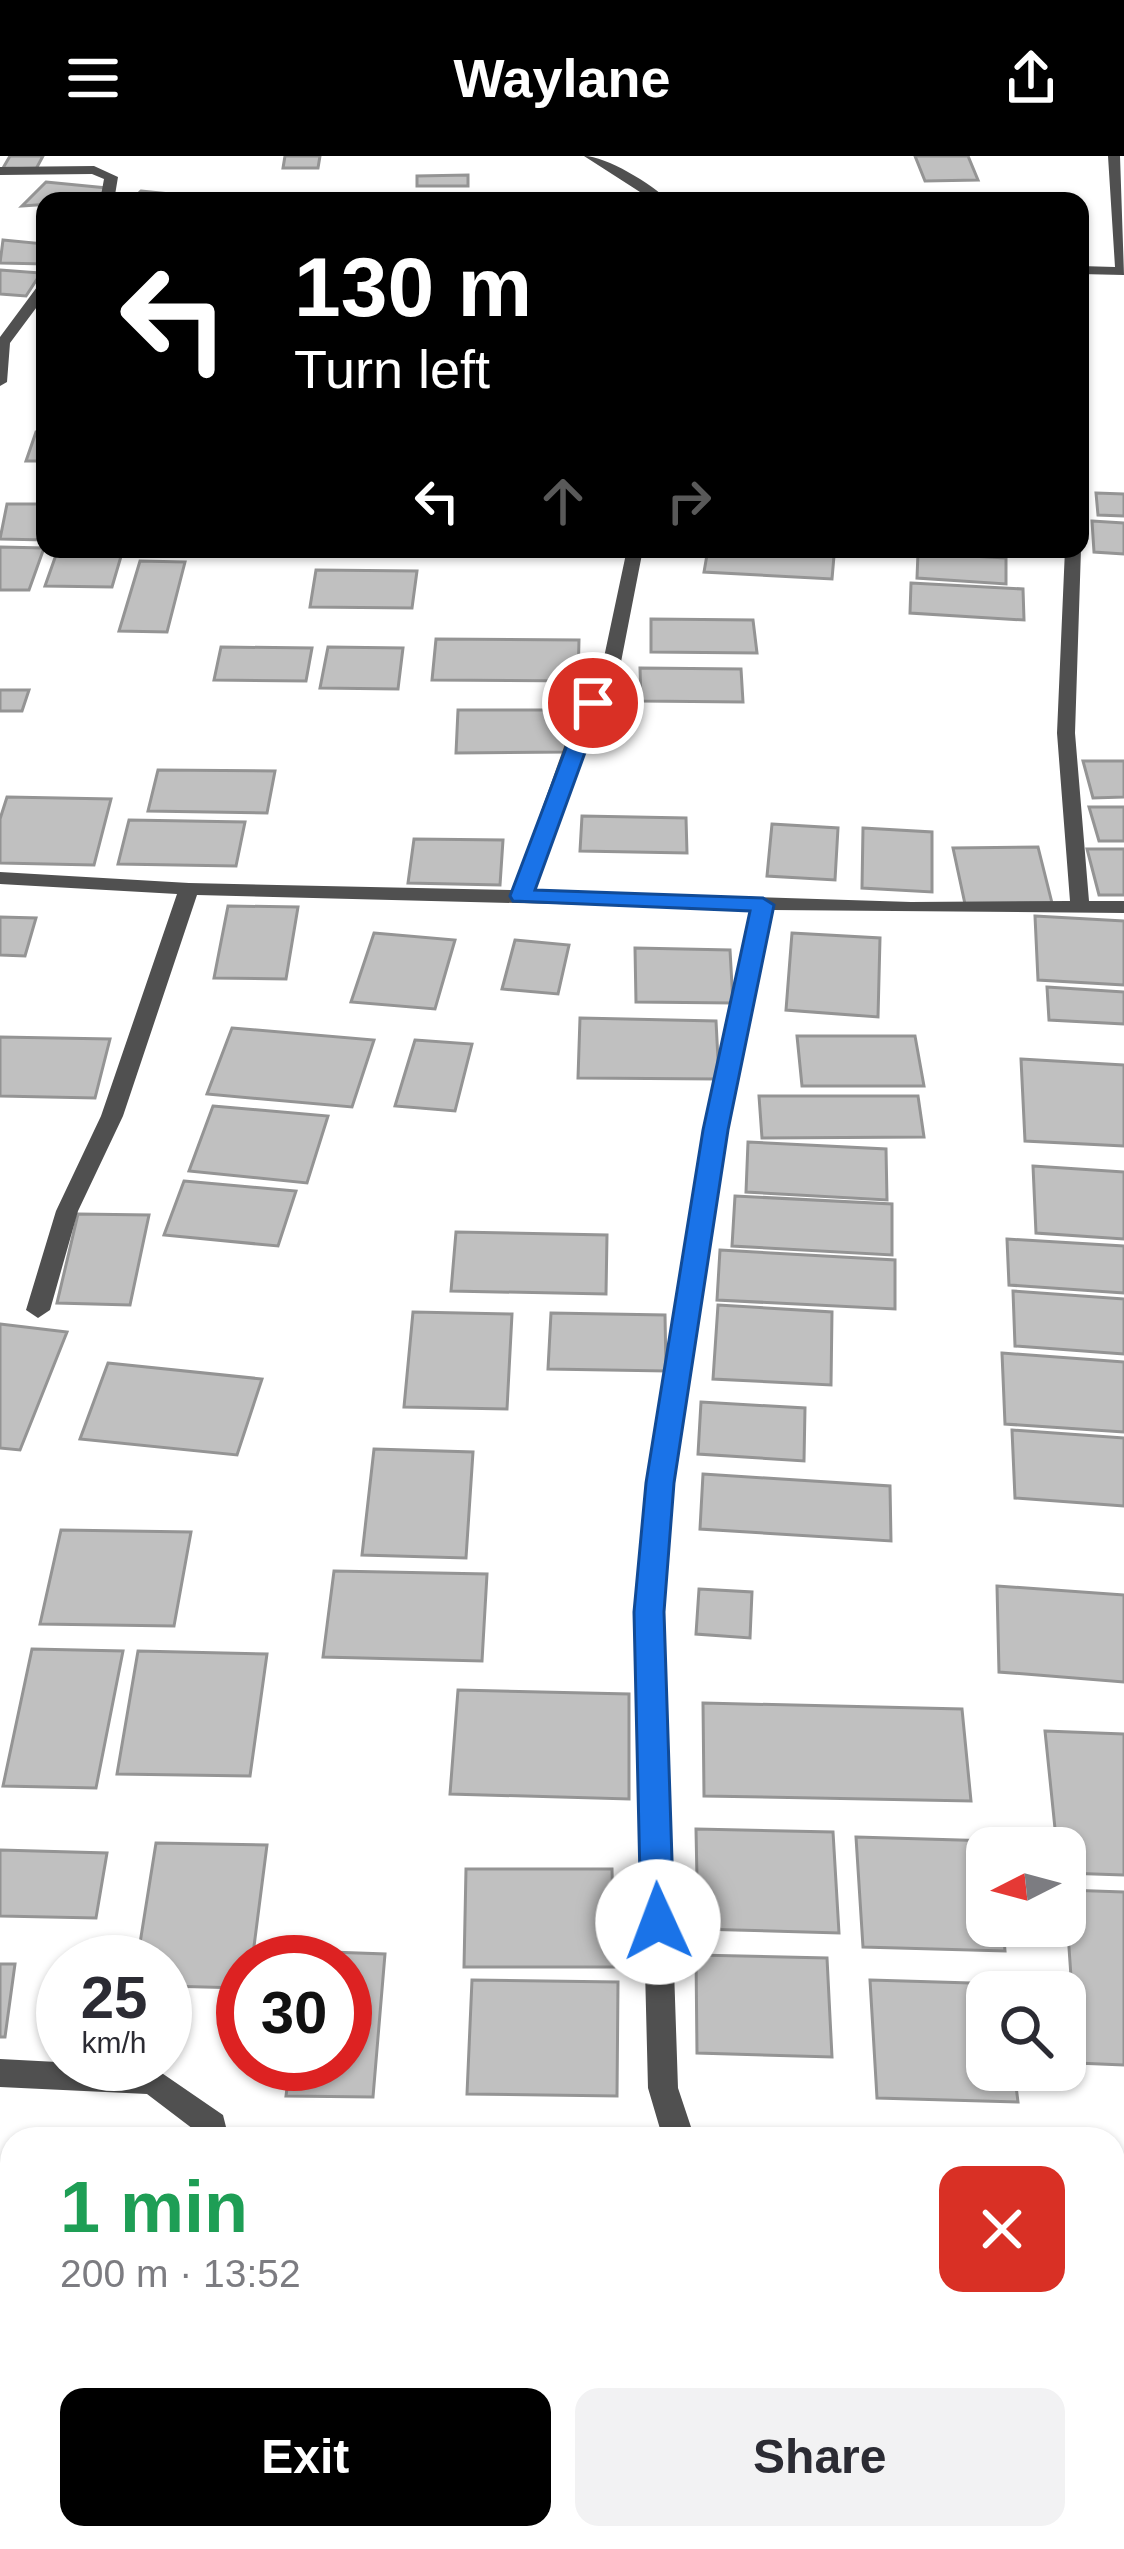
<!DOCTYPE html>
<html lang="en">
<head>
<meta charset="utf-8">
<style>
	:root { --surface:#fff; --page:#f2f2f3; --text:#2b2b33; --muted:#7c7c81; --accent:#000 }
	body { margin:0; font-family:Helvetica,sans-serif; background:var(--page); color:var(--text); height:100vh; display:flex; flex-direction:column; font-size:45px; white-space:nowrap }
	* { box-sizing:border-box; margin:0 }
	p { font-size:39px; color:var(--muted) }
	.icon { flex:none; width:66px; height:66px; fill:none; stroke:currentColor; stroke-width:2; stroke-linecap:round; stroke-linejoin:round }
	.map { position:relative; flex:1; overflow:hidden }
	.details { position:absolute; left:0px; top:1971px; width:1125px; height:423px; display:flex; flex-direction:column; background:var(--surface); border-radius:36px 36px 0 0; box-shadow:0 3px 9px #0004 }
	.details>* { flex:none }
	.guide { position:absolute; left:36px; top:36px; width:1053px; height:366px; border-radius:24px; box-shadow:0 3px 9px #0004; background:#000; color:#fff; overflow:hidden }
	.needle { width:78px; rotate:264deg }
	.tools { position:absolute; left:966px; top:1671px; display:grid; gap:24px }
	.tools a { display:grid; place-items:center; width:120px; height:120px; border-radius:24px; background:var(--surface); box-shadow:0 3px 9px #0004; font-size:60px }
	.speed { position:absolute; left:36px; top:1779px; display:flex; gap:24px; font-size:60px; font-weight:700; text-align:center }
	.speed>* { display:grid; place-content:center; width:156px; height:156px; border-radius:50%; background:var(--surface); box-shadow:0 3px 9px #0004; line-height:1 }
	.speed small { font-size:30px; font-weight:400 }
	.speed .limit { border:18px solid #d22; background:#fff; color:#111 }
	.pin { position:absolute; display:grid; place-items:center; width:102px; height:102px; color:#fff; margin:-51px; border:6px solid #fff; border-radius:50%; box-shadow:0 3px 12px #0007 }
	.me { position:absolute; width:132px; margin:-66px; rotate:358deg; stroke-linejoin:round; filter:drop-shadow(0 0 9px #0008) }
	.turn { display:flex; align-items:center; gap:42px; height:252px; padding:0 60px; font-size:54px }
	.turn .icon { width:156px; height:156px; stroke-width:2.5 }
	.turn b { display:block; font-size:84px; line-height:102px }
	.lanes { display:flex; align-items:center; height:114px; padding:0 60px; background:#0003; justify-content:center; gap:60px; direction:ltr }
	.lanes .off { opacity:.35 }
	.round { display:grid; place-items:center; flex:none; width:126px; height:126px; border-radius:24px; background:var(--page) }
	.head { display:flex; align-items:center; justify-content:space-between; height:204px; padding:0 60px }
	h1 { font-size:72px; font-weight:800; line-height:90px; color:#1e9e55 }
	.action { display:flex; gap:24px; margin-top:auto; padding:24px 60px }
	.action a { flex:1; height:138px; border-radius:24px; background:var(--accent); color:#fff; font-size:48px; font-weight:800; line-height:138px; text-align:center }
	.action a+a { background:var(--page); color:var(--text) }
	header { display:flex; justify-content:space-between; align-items:center; height:156px; padding:0 60px; background:var(--accent); color:#fff; font-size:54px; font-weight:800 }
	.map>svg:first-child { display:block }
	.building { fill:#c0c0c0; stroke:#949494; stroke-width:3 }
	.lines { fill:none; stroke-linecap:round; stroke-linejoin:round }
	.minor { fill:#505050; fill-rule:evenodd }
	.route { fill:#1a73e8; stroke:#114b97; stroke-width:3 }
</style>
</head>
<body>
<header><svg class="icon" aria-label="menu" viewBox="0 0 24 24"><path d="M4 6h16M4 12h16M4 18h16"/></svg>Waylane<svg class="icon" aria-label="share" viewBox="0 0 24 24"><path d="M12 15V3M7 8l5-5 5 5M5 13v7h14v-7"/></svg></header>
<div class="map">
<svg width="1124" height="2393" viewBox="0 0 1124 2393">
	<rect width="100%" height="100%" fill="#fff"/>
	<path class="building" d="M 10,0 L 43,0 L 36,13 L 3,12 Z
		M 285,0 L 320,0 L 318,12 L 283,12 Z
		M 915,0 L 968,0 L 978,24 L 925,25 Z
		M 468,19 L 468,30 L 417,30 L 417,20 Z
		M 46,26 L 107,32 L 95,45 L 22,50 Z
		M 141,35 L 229,44 L 131,45 Z
		M 3,84 L 45,88 L 45,108 L 0,107 Z
		M 0,114 L 41,117 L 26,140 L 0,138 Z
		M 36,276 L 45,276 L 45,305 L 26,305 Z
		M 1096,337 L 1124,338 L 1124,360 L 1098,359 Z
		M 7,348 L 45,348 L 45,384 L 0,383 Z
		M 1092,365 L 1124,367 L 1124,398 L 1094,396 Z
		M 0,391 L 44,392 L 29,434 L 0,434 Z
		M 708,393 L 834,400 L 832,423 L 704,416 Z
		M 57,396 L 122,397 L 112,431 L 45,430 Z
		M 918,397 L 1006,402 L 1006,428 L 917,422 Z
		M 140,405 L 185,406 L 167,476 L 119,475 Z
		M 316,414 L 417,415 L 412,452 L 310,451 Z
		M 911,427 L 1023,433 L 1024,464 L 910,457 Z
		M 651,463 L 753,464 L 757,497 L 651,496 Z
		M 436,483 L 579,484 L 578,525 L 432,524 Z
		M 221,491 L 312,492 L 306,525 L 214,524 Z
		M 328,491 L 403,492 L 398,533 L 320,532 Z
		M 640,512 L 741,513 L 743,546 L 641,545 Z
		M 0,534 L 29,534 L 22,555 L 0,555 Z
		M 458,554 L 567,554 L 567,596 L 456,597 Z
		M 1083,605 L 1124,605 L 1124,641 L 1093,642 Z
		M 158,614 L 275,615 L 267,657 L 148,655 Z
		M 7,641 L 111,643 L 94,709 L 0,707 L 0,663 Z
		M 1089,651 L 1124,651 L 1124,685 L 1099,685 Z
		M 582,660 L 686,662 L 687,697 L 580,695 Z
		M 129,664 L 245,666 L 236,710 L 118,708 Z
		M 772,668 L 838,672 L 835,724 L 767,720 Z
		M 863,672 L 932,676 L 932,736 L 862,732 Z
		M 414,683 L 503,684 L 500,729 L 408,727 Z
		M 1038,691 L 1052,747 L 965,748 L 953,692 Z
		M 1087,693 L 1124,693 L 1124,739 L 1099,739 Z
		M 228,750 L 298,751 L 286,823 L 214,822 Z
		M 1035,760 L 1124,765 L 1124,829 L 1038,824 Z
		M 0,761 L 36,762 L 25,800 L 0,799 Z
		M 374,777 L 455,784 L 435,853 L 351,846 Z
		M 792,777 L 880,782 L 878,861 L 786,854 Z
		M 515,784 L 569,789 L 558,838 L 502,833 Z
		M 635,792 L 730,794 L 733,847 L 636,846 Z
		M 1047,831 L 1124,836 L 1124,868 L 1049,864 Z
		M 580,862 L 716,865 L 719,923 L 578,922 Z
		M 232,872 L 374,884 L 352,951 L 207,938 Z
		M 797,880 L 915,880 L 924,930 L 802,930 Z
		M 0,881 L 110,883 L 95,942 L 0,940 Z
		M 415,884 L 472,888 L 455,955 L 395,950 Z
		M 1021,903 L 1124,909 L 1124,990 L 1025,985 Z
		M 759,940 L 918,940 L 924,981 L 762,982 Z
		M 213,950 L 328,960 L 307,1027 L 189,1015 Z
		M 748,986 L 886,993 L 887,1044 L 746,1036 Z
		M 1033,1010 L 1124,1016 L 1124,1083 L 1036,1077 Z
		M 184,1025 L 296,1035 L 278,1090 L 164,1079 Z
		M 735,1040 L 892,1048 L 892,1099 L 732,1090 Z
		M 78,1058 L 149,1059 L 130,1149 L 57,1147 Z
		M 456,1076 L 607,1079 L 606,1138 L 451,1135 Z
		M 1007,1083 L 1124,1090 L 1124,1137 L 1009,1129 Z
		M 720,1094 L 895,1104 L 895,1153 L 717,1144 Z
		M 1013,1135 L 1124,1143 L 1124,1198 L 1015,1190 Z
		M 718,1149 L 832,1156 L 831,1229 L 713,1223 Z
		M 413,1156 L 512,1158 L 507,1253 L 404,1251 Z
		M 551,1157 L 665,1159 L 666,1215 L 548,1213 Z
		M 0,1168 L 67,1176 L 20,1294 L 0,1292 Z
		M 1002,1197 L 1124,1206 L 1124,1276 L 1005,1268 Z
		M 108,1207 L 262,1223 L 237,1299 L 80,1283 Z
		M 701,1246 L 805,1252 L 804,1305 L 698,1298 Z
		M 1012,1274 L 1124,1282 L 1124,1350 L 1015,1342 Z
		M 374,1293 L 473,1296 L 466,1402 L 362,1399 Z
		M 703,1318 L 890,1330 L 891,1385 L 700,1373 Z
		M 61,1374 L 191,1376 L 174,1470 L 40,1468 Z
		M 334,1415 L 487,1418 L 482,1505 L 323,1501 Z
		M 997,1430 L 1124,1439 L 1124,1526 L 999,1516 Z
		M 699,1433 L 752,1436 L 750,1482 L 696,1478 Z
		M 32,1493 L 123,1495 L 96,1632 L 3,1630 Z
		M 138,1495 L 267,1498 L 250,1620 L 117,1618 Z
		M 458,1534 L 629,1538 L 629,1643 L 450,1638 Z
		M 703,1547 L 962,1553 L 971,1645 L 704,1640 Z
		M 1045,1575 L 1124,1578 L 1124,1719 L 1065,1717 L 1065,1692 L 1057,1692 Z
		M 696,1673 L 833,1676 L 839,1777 L 698,1773 Z
		M 856,1681 L 993,1685 L 994,1692 L 987,1692 L 987,1770 L 1003,1770 L 1005,1795 L 863,1791 Z
		M 156,1687 L 267,1689 L 252,1806 L 243,1806 L 243,1832 L 165,1830 L 165,1806 L 137,1806 Z
		M 0,1694 L 107,1697 L 96,1762 L 0,1760 Z
		M 466,1713 L 612,1713 L 614,1811 L 464,1811 Z
		M 1065,1734 L 1124,1736 L 1124,1909 L 1077,1907 Z
		M 302,1795 L 385,1798 L 373,1941 L 286,1940 L 290,1908 L 345,1908 L 345,1806 L 301,1806 Z
		M 696,1799 L 827,1802 L 832,1901 L 697,1897 Z
		M 0,1808 L 15,1808 L 5,1881 L 0,1881 Z
		M 472,1824 L 618,1826 L 617,1940 L 467,1938 Z
		M 870,1824 L 1004,1828 L 1005,1836 L 987,1836 L 987,1914 L 1014,1914 L 1018,1946 L 877,1942 Z
		M 0,2096 L 12,2096 L 12,2268 L 0,2268 Z
		M 235,2382 L 350,2382 L 350,2393 L 234,2393 Z
		M 828,2385 L 829,2393 L 625,2391 Z"/>
	<g class="lines">
		<path class="minor" d="M 584,0 C 606,0 652,28 669,45 L 654,45 Z
			M 1108,0 L 1120,0 L 1124,119 L 1080,118 L 1080,110 L 1115,111 Z
			M 0,11 L 94,10 L 118,21 L 114,45 L 100,45 L 104,23 L 92,18 L 0,19 Z
			M 45,126 L 45,140 L 10,187 L 7,226 L 0,230 L 0,181 L 40,127 Z
			M 1080,391 L 1081,393 L 1075,577 L 1089,745 L 1124,745 L 1124,757 L 772,754 L 726,974 L 673,1327 L 662,1456 L 678,1932 L 695,1983 L 663,1983 L 648,1932 L 636,1456 L 647,1327 L 704,974 L 752,753 L 197,739 L 123,960 L 78,1055 L 50,1154 L 38,1162 L 26,1154 L 56,1055 L 101,960 L 177,738 L 0,728 L 0,716 L 189,727 L 513,734 L 565,588 L 603,506 L 627,393 L 643,393 L 621,506 L 583,588 L 533,734 L 911,746 L 1070,745 L 1057,577 L 1065,393 Z
			M 0,1903 L 153,1911 L 223,1959 L 229,1983 L 197,1983 L 197,1976 L 147,1938 L 0,1931 Z
			M 1113,2186 L 1124,2190 L 1124,2223 L 1113,2219 Z
			M 0,2295 L 12,2295 L 12,2329 L 0,2329 Z"/>
	</g>
	<path class="route" d="M 593,541 L 603,547 L 535,734 L 763,742 L 774,749 L 728,974 L 674,1327 L 664,1456 L 674,1766 L 669,1776 L 646,1776 L 641,1766 L 634,1456 L 646,1327 L 703,974 L 750,755 L 513,745 L 510,740 L 583,547 Z"/>
</svg>
<div class="tools">
<a><svg class="needle" viewBox="-14 -14 28 28"><path d="M0-13l5 13h-10z" fill="#e53935"/><path d="M0 13l5-13h-10z" fill="#7c7c81"/></svg></a>
<a><svg class="icon" aria-label="search" viewBox="0 0 24 24"><circle cx="10" cy="10" r="6"/><path d="M15 15l6 6"/></svg></a>
</div>
<div class="speed"><div>25<small>km/h</small></div><div class="limit">30</div></div>
<div class="pin" style="left:593px;top:547px;background:#d93025"><svg class="icon" aria-label="arrive" viewBox="0 0 24 24"><path d="M6 21V4h12l-3 4 3 4H6"/></svg></div>
<svg class="me" style="left:658px;top:1766px" viewBox="-20 -20 40 40"><circle r="19" fill="#fff"/><path d="M0-13L10 11 0 6-10 11z" fill="#1a73e8"/></svg>
<div class="guide">
<div class="turn"><svg class="icon" aria-label="left" viewBox="0 0 24 24"><path d="M17 20v-9H6M10 6l-5 5 5 5"/></svg><div><b>130 m</b>Turn left</div></div>
<div class="lanes"><svg class="icon" aria-label="left" viewBox="0 0 24 24"><path d="M17 20v-9H6M10 6l-5 5 5 5"/></svg><svg class="icon off" aria-label="ahead" viewBox="0 0 24 24"><path d="M12 20V5M6 11l6-6 6 6"/></svg><svg class="icon off" aria-label="right" viewBox="0 0 24 24"><path d="M7 20v-9h11M14 6l5 5-5 5"/></svg></div>
</div>
<section class="details">
<div class="head"><div><h1>1 min</h1><p>200 m · 13:52</p></div><a class="round" style="background:#d93025;color:#fff"><svg class="icon" aria-label="close" viewBox="0 0 24 24"><path d="M6 6l12 12M18 6L6 18"/></svg></a></div>
<div class="action"><a>Exit</a><a>Share</a></div>
</section>
</div>
</body>
</html>
